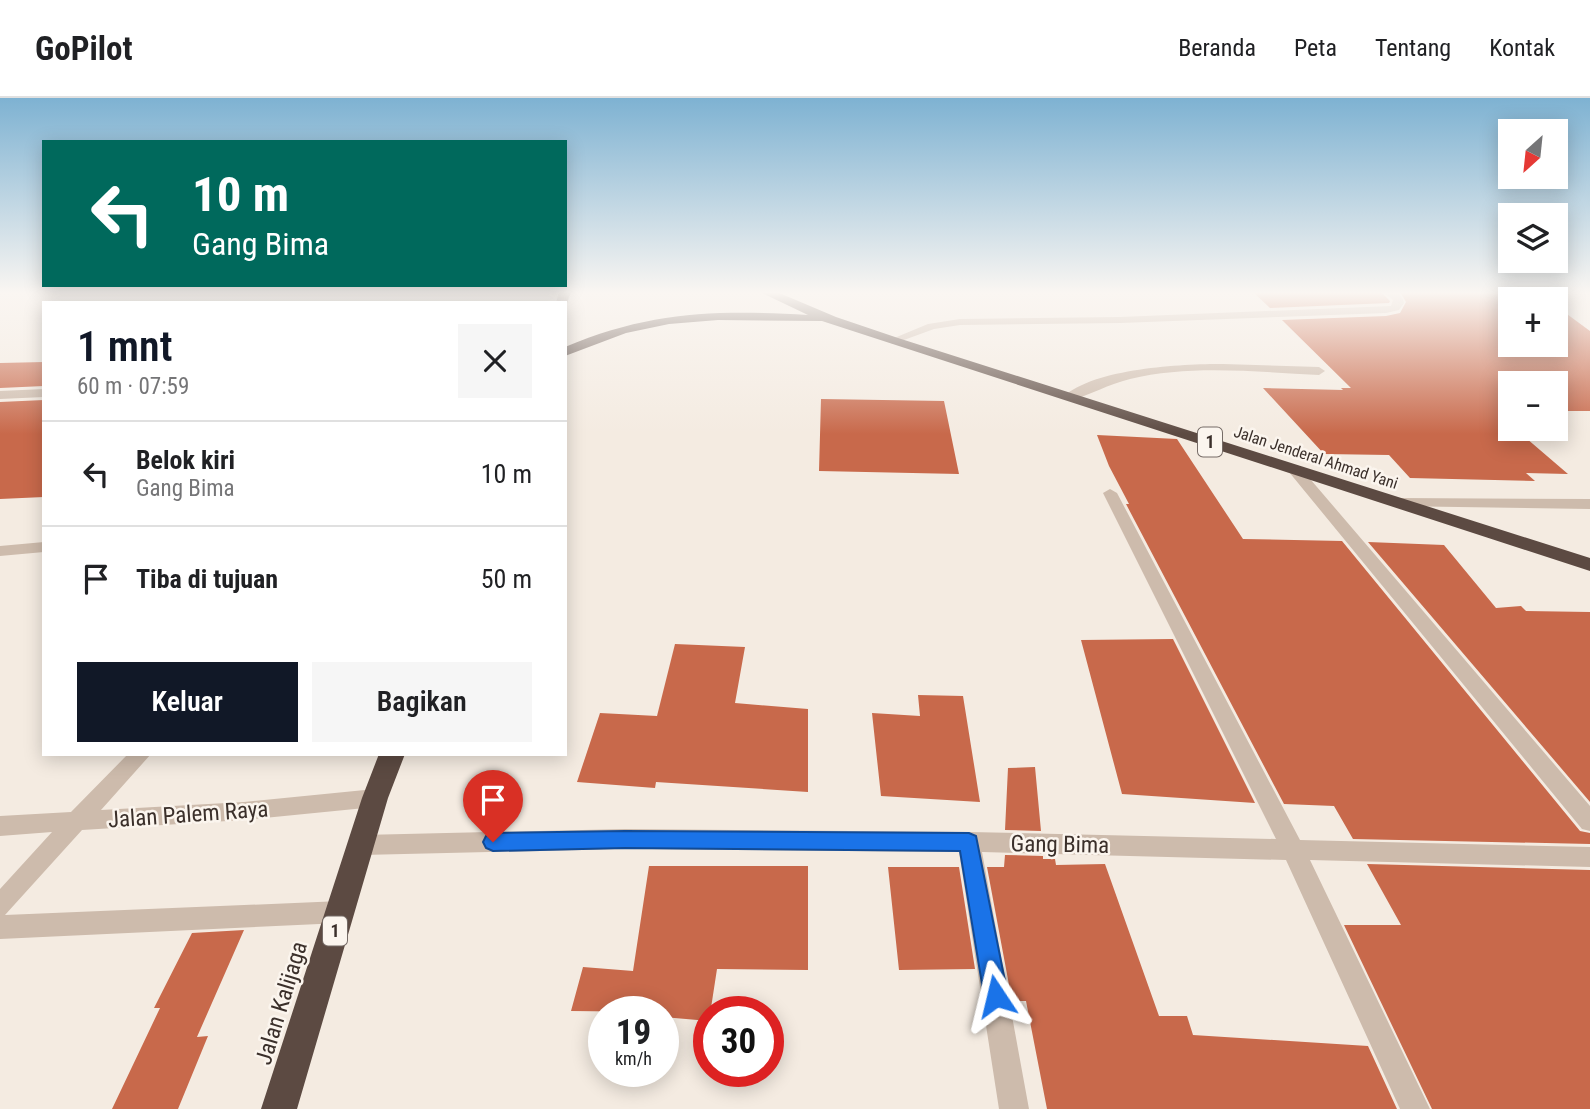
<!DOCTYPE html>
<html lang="id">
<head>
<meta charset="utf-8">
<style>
	:root { --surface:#fff; --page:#f6f6f6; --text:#202124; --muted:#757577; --line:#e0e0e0; --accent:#111827 }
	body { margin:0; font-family:"Roboto Condensed",sans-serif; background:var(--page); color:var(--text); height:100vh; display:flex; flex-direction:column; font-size:26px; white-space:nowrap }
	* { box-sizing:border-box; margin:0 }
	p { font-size:23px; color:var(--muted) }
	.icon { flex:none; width:38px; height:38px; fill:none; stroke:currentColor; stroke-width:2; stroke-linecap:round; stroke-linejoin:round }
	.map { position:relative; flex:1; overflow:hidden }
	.drawer { position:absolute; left:42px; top:203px; width:525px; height:455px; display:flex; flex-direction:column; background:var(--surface); border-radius:0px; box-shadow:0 4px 18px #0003 }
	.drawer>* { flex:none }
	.banner { position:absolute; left:42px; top:42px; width:525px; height:147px; border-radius:0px; box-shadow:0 4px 18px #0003; background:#00695c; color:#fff; overflow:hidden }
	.needle { width:46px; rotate:207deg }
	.tools { position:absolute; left:1498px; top:21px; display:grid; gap:14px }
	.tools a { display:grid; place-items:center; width:70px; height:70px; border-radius:0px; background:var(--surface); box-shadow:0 4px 18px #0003; font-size:35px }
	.speed { position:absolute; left:588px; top:898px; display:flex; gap:14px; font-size:35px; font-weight:700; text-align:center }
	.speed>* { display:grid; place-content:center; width:91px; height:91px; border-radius:50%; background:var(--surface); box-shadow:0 4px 18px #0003; line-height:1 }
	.speed small { font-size:18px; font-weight:400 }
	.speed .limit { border:10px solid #d22; background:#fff; color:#111 }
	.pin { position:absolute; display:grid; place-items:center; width:60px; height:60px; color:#fff; margin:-72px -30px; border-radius:50% 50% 50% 0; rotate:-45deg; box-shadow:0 0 7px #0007 }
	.pin .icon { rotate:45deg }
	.me { position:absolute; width:77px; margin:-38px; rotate:350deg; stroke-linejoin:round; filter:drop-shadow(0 0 5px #0008) }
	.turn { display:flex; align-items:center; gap:24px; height:147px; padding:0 35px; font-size:32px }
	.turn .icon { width:91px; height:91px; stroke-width:2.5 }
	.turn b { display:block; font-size:49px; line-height:60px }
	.round { display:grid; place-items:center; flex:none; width:74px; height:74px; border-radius:0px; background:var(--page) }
	.overview { display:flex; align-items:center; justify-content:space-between; height:119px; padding:0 35px }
	h1 { font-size:42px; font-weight:600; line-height:52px; color:var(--accent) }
	.primary-button { display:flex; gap:14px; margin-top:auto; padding:14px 35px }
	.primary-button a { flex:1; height:80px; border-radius:0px; background:var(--accent); color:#fff; font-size:28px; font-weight:600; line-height:80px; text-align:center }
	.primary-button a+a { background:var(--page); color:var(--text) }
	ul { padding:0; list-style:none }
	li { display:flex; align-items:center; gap:21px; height:105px; padding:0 35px; border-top:2px solid var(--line) }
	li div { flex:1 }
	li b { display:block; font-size:26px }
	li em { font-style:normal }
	header { display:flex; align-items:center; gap:42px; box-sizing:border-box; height:98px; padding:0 35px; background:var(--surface); border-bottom:2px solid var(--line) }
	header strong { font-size:33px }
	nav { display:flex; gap:38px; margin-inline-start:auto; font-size:24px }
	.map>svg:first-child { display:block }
	.building { fill:#c8694b }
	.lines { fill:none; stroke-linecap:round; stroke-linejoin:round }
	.minor { fill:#cdbbac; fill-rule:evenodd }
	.highway { fill:#5c4a42; fill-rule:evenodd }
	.route { fill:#1a73e8; stroke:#114b97; stroke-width:2 }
	.labels { text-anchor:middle; stroke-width:5; stroke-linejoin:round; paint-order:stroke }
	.far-street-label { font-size:16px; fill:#3b302b; stroke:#fbf5ee }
	.shield { fill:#fbf5ee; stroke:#756b66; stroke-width:2 }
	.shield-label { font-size:18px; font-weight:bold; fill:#3b302b }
	.near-street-label { font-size:23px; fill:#3b302b; stroke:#fbf5ee }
</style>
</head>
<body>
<header>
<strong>GoPilot</strong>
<nav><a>Beranda</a><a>Peta</a><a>Tentang</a><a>Kontak</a></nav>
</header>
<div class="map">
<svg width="1590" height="1011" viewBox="0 0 1590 1011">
	<rect width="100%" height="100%" fill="#f4ebe1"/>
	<path class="building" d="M 1253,194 L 1381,194 L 1390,203 L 1389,205 L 1270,210 Z
		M 1400,194 L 1537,194 L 1547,201 L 1510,201 L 1510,247 L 1556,247 L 1556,208 L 1590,233 L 1590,313 L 1556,313 L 1556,285 L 1510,285 L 1510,331 L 1556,331 L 1568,342 L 1526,340 L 1568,376 L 1526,375 L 1535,383 L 1410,380 L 1389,357 L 1324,356 L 1263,290 L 1343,292 L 1341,290 L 1351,290 L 1282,222 L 1386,218 L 1400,215 L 1406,204 Z
		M 44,264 L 44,288 L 0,290 L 0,265 Z
		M 821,301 L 944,303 L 959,376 L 819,373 Z
		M 44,302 L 44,399 L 0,401 L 0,304 Z
		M 1097,337 L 1177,341 L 1243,441 L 1342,443 L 1580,733 L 1590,735 L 1590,746 L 1353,741 L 1334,708 L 1284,706 L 1126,406 L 1129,406 L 1109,368 Z
		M 1368,444 L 1444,447 L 1496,510 L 1521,508 L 1526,513 L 1590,514 L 1590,704 Z
		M 1173,541 L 1255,705 L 1122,696 L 1081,542 Z
		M 675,546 L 745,549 L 735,605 L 808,611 L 808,694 L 656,684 L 655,690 L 577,684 L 600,615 L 657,618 Z
		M 918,597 L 963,598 L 980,704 L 881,698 L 872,615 L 920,618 Z
		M 1035,669 L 1041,733 L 1005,732 L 1008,670 Z
		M 1005,757 L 1043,758 L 1043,761 L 1055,761 L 1056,767 L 1105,766 L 1159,918 L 1187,918 L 1193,937 L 1368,948 L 1397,1011 L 1047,1011 L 1026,903 L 1012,903 L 987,769 L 1004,769 Z
		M 1367,766 L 1590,772 L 1590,1011 L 1432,1011 L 1344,827 L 1401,827 Z
		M 649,768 L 808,768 L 808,872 L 717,871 L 709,923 L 663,919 L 663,914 L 571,913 L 583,869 L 633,873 Z
		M 888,769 L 959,769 L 975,871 L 899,872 Z
		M 244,832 L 197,939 L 208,938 L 178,1011 L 112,1011 L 160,910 L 154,910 L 192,835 Z"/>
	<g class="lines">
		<path class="minor" d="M 1384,194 C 1394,194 1401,194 1404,205 L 1399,212 L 1386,215 L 1120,225 L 960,227 L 934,231 L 893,246 L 887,243 L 928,226 L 960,221 L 1120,219 L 1391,208 L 1393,202 Z
			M 1223,266 L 1319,269 L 1325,273 L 1319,277 C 1257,274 1191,266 1130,281 C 1109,286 1090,297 1069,303 L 1063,299 C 1095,270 1181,266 1223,266 Z
			M 44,291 L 44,299 L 0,301 L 0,293 Z
			M 1294,367 L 1299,368 L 1590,708 L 1590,733 L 1582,731 L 1289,374 L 1287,371 Z
			M 1110,391 L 1117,395 L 1300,742 L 1590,749 L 1590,769 L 1310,762 L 1430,1011 L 1400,1011 L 1286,762 L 982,754 L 1029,1011 L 999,1011 L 959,754 L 625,751 L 362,757 L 354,754 L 350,747 L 354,740 L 362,737 L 625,731 L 969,734 L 1276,741 L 1103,395 Z
			M 1396,400 L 1590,401 L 1590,411 L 1391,408 L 1388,405 L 1391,402 Z
			M 44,444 L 44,454 L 0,458 L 0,448 Z
			M 128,656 L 151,656 L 101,712 L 244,704 L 375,691 L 383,694 L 386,700 L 383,706 L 375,709 L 244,722 L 82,732 L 5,817 L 341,803 L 350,806 L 353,814 L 350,822 L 341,825 L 0,841 L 0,791 L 52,734 L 0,738 L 0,718 L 71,714 Z"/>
		<path class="highway" d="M 559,194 L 571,194 L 566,208 L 565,205 L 556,205 Z
			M 760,194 L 777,194 L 836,219 L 898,240 L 1590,460 L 1590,473 L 822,223 L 718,222 L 669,226 L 626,235 L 565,258 L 565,249 C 651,213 717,212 808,217 Z
			M 379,656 L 405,656 L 388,700 L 297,1011 L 261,1011 L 362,700 Z"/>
	</g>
	<linearGradient id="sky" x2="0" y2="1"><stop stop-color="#7eb2d2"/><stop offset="0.58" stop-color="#faf6f2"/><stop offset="1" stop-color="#faf6f2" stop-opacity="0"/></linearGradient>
	<rect width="1590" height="336" fill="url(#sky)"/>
	<path class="route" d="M 625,733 L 969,735 L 976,738 L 1008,898 L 1005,907 L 996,910 L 987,907 L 984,898 L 960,753 L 625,750 L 493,753 L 486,750 L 483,744 L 486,738 L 493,735 Z"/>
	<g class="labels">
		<g class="far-street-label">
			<text transform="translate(1316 359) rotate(18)" y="6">Jalan Jenderal Ahmad Yani</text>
		</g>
		<g class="shield">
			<rect x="1198" y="329.5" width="24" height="29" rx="5"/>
			<rect x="323" y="818.5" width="24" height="29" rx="5"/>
		</g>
		<g class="shield-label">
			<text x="1210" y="350">1</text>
			<text x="335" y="839">1</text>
		</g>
		<g class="near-street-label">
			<text transform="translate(188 716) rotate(-4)" y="8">Jalan Palem Raya</text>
			<text transform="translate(1060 746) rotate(1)" y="8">Gang Bima</text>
			<text transform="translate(281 905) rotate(-73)" y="8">Jalan Kalijaga</text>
		</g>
	</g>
</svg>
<div class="tools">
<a><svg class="needle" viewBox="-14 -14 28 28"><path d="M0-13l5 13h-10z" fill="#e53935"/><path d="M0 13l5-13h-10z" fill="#757577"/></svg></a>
<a><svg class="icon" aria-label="layers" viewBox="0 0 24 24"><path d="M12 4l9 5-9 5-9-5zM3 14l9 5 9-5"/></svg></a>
<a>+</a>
<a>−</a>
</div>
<div class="speed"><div>19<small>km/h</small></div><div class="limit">30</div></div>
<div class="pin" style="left:493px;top:744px;background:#d93025"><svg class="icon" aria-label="arrive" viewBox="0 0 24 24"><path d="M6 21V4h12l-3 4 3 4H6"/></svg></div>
<svg class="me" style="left:996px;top:898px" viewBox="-20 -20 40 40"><path d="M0-17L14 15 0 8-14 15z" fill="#1a73e8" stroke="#fff" stroke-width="4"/></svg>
<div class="banner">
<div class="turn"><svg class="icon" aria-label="left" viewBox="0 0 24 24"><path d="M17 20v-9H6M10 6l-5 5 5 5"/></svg><div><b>10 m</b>Gang Bima</div></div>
</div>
<section class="drawer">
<div class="overview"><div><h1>1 mnt</h1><p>60 m · 07:59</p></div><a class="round"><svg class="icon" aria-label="close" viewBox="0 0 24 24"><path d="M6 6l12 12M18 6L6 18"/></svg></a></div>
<ul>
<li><svg class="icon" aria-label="left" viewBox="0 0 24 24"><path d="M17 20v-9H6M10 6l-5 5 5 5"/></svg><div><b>Belok kiri</b><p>Gang Bima</p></div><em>10 m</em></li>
<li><svg class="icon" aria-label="arrive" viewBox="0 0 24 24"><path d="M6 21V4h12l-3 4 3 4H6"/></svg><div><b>Tiba di tujuan</b></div><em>50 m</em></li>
</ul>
<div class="primary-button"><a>Keluar</a><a>Bagikan</a></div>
</section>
</div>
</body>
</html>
